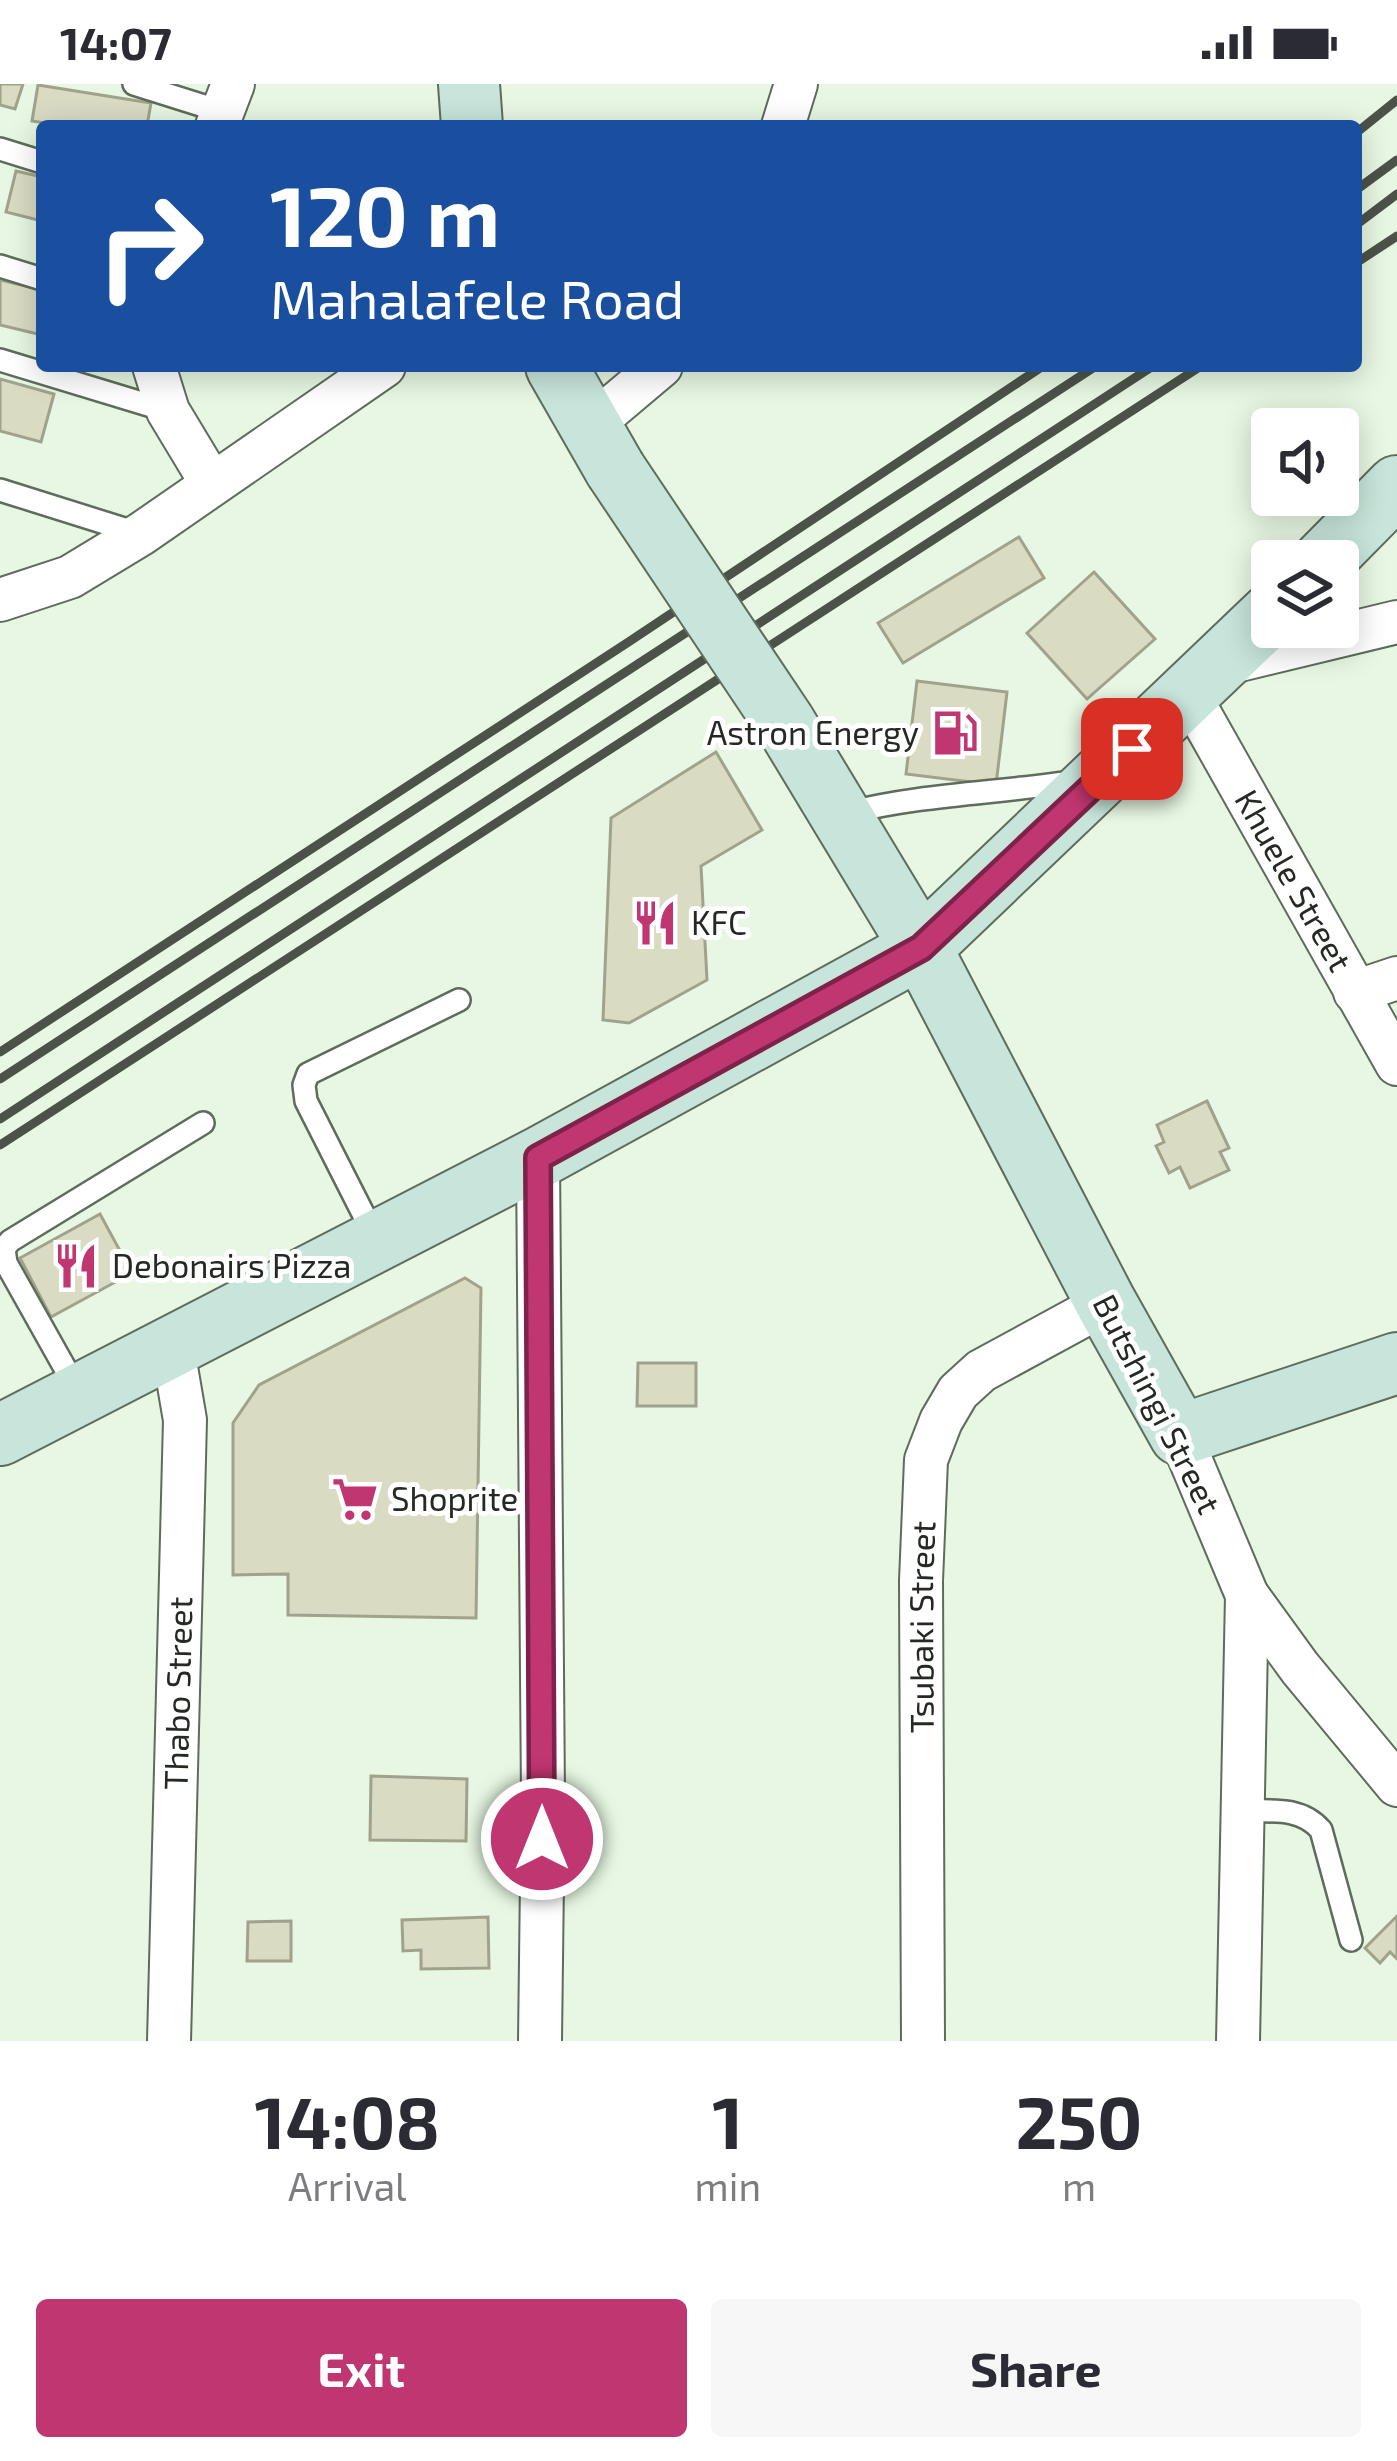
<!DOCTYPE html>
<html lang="en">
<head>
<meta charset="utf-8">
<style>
	:root { --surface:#fff; --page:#f7f7f7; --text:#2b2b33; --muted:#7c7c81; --accent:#c03670 }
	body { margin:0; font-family:"Exo 2",sans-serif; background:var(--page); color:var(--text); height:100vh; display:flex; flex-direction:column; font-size:45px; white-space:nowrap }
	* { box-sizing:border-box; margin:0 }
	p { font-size:39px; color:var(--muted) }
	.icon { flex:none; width:66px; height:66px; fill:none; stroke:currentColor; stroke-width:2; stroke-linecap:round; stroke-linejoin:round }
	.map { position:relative; height:1957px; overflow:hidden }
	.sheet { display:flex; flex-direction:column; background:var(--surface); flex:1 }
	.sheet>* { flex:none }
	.banner { position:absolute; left:36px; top:36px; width:1326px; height:252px; border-radius:12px; box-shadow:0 6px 30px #0003; background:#1a4fa0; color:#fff; overflow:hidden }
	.tools { position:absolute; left:1251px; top:324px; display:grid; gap:24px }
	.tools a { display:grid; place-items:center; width:108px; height:108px; border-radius:12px; background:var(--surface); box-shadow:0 6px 30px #0003; font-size:60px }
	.pin { position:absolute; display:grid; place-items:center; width:102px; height:102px; color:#fff; margin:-51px; border-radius:24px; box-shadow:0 6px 18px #0006 }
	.me { position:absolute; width:132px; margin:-66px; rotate:0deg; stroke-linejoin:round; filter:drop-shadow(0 0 9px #0008) }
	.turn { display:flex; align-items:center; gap:42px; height:252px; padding:0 36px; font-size:54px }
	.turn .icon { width:156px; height:156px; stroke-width:2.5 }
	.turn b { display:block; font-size:84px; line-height:102px }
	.eta { display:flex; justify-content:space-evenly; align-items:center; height:204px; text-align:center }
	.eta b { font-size:72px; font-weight:700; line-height:84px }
	.button { display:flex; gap:24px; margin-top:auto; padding:24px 36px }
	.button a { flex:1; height:138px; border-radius:12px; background:var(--accent); color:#fff; font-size:48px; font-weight:700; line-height:138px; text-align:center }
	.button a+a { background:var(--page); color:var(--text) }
	.status { display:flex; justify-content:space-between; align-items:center; height:84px; padding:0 60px; background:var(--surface); direction:ltr }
	.status svg { height:33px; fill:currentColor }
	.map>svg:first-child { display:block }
	.building { fill:#d9dbc3; stroke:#a0a28b; stroke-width:3 }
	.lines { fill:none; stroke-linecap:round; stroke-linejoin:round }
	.lane-casing { stroke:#5e6c5b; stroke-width:26 }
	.street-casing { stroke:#5e6c5b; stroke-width:46 }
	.secondary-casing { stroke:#5e6c5b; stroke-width:64 }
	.lane { stroke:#fff; stroke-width:21 }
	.street { stroke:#fff; stroke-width:42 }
	.secondary { stroke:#c7e5da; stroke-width:60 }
	.rail { stroke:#4b5349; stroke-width:9 }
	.secondary-bridge-casing { stroke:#5e6c5b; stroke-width:64; stroke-linecap:butt }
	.secondary-bridge { stroke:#c7e5da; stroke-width:60 }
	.route-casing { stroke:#7d2349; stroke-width:30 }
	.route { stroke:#c03670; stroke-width:21 }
	.labels { text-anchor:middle; stroke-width:10; stroke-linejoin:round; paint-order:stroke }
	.poi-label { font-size:33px; fill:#242a23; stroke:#fff; text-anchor:start }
	.street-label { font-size:33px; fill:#242a23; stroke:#fff }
</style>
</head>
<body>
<div class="status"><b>14:07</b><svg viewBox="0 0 49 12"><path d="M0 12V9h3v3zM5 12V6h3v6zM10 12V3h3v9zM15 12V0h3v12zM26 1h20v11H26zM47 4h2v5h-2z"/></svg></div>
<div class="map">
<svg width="1397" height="1957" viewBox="0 0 1397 1957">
	<rect width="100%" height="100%" fill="#e7f7e3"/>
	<path class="building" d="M 0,0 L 23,0 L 15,25 L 0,21 Z
		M 38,1 L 151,19 L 147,42 L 65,42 L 32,37 Z
		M 16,87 L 42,93 L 42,137 L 6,128 Z
		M 0,196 L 42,206 L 42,251 L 0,241 Z
		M 0,295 L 54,310 L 41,358 L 0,347 Z
		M 1019,453 L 1044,494 L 903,579 L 878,539 Z
		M 1094,488 L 1155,555 L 1087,615 L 1027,549 Z
		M 917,597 L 1007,608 L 996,701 L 906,690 Z
		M 716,668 L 762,746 L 701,782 L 707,896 L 629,939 L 603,936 L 611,734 Z
		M 1207,1017 L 1229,1064 L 1220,1068 L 1229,1086 L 1190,1104 L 1180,1083 L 1169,1089 L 1156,1062 L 1164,1058 L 1157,1041 Z
		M 100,1130 L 132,1189 L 51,1233 L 20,1174 Z
		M 465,1194 L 481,1204 L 476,1534 L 288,1531 L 288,1490 L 233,1491 L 233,1339 L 259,1301 Z
		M 638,1279 L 696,1279 L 696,1322 L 637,1322 Z
		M 371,1692 L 467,1695 L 466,1757 L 370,1756 Z
		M 1397,1832 L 1397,1875 L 1390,1868 L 1380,1879 L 1365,1864 Z
		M 488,1833 L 489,1884 L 421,1885 L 421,1866 L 403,1867 L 402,1836 Z
		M 291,1837 L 291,1877 L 247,1877 L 248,1838 Z"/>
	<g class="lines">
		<g class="lane-casing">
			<path id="lane" d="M 134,0 L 223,28
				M 0,65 L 42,78
				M 0,182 L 42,195
				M 0,276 L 168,327
				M 0,406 L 137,449
				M 847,729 C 922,710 1000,709 1077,697
				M 376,1155 L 306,1017 L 304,1001 L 308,990 L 459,916
				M 79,1309 L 6,1179 L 4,1165 L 10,1157 L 203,1039
				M 1244,1727 C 1273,1727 1301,1723 1321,1746 L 1351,1856"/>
		</g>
		<g class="street-casing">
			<g id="street">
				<path d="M 217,42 L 233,0"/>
				<path d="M 783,42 L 796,0"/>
				<path d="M 154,282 L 168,327 L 212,400"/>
				<path d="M 591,341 L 661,282"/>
				<path d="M 0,516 L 70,493 L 141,450 L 384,282"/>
				<path d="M 1223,580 L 1397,538"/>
				<path id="s1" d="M 1189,611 L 1397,980"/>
				<path d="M 1355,908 L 1397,894"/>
				<path d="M 538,1074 L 543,1715 L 540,1957"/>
				<path d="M 1180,1351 L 1247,1511 L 1238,1957"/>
				<path d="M 1247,1511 L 1300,1584 L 1397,1701"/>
				<path id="s2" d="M 169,1957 L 185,1336 L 172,1260"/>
				<path id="s3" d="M 923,1957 L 921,1497 L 926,1376 L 941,1337 L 958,1308 L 981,1287 L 1106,1219"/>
			</g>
		</g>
		<g class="secondary-casing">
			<path id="secondary" d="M 469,0 L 472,42
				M 556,282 L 615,385
				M 1323,477 L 1397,402
				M 785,639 L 921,864 L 1106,1219 L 1180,1351 L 1397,1279
				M 0,1351 L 538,1074 L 921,864 L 1272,529"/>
		</g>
		<use href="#lane" class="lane"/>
		<use href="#street" class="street"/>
		<use href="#secondary" class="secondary"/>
		<path class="rail" d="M 1356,49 L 1397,16
			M 1356,106 L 1397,76
			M 1356,141 L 1397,110
			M 1356,179 L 1397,152
			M 0,968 L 630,557 L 1043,282
			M 0,995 L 1096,282
			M 0,1035 L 1153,282
			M 0,1061 L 1201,282"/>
		<g class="secondary-bridge-casing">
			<path id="secondary-bridge" d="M 615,385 L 785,639"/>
		</g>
		<use href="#secondary-bridge" class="secondary-bridge"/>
	</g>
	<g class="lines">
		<g class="route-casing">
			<path id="route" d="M 542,1755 L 538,1074 L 921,864 L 1132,665"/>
		</g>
		<use href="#route" class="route"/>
	</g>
	<defs>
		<g id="fuel-bare" transform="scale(3.6)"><path d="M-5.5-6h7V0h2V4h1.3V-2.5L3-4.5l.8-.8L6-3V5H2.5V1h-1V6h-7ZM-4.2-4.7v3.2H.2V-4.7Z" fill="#c03670" stroke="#fff" stroke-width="2.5" paint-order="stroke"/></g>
		<g id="restaurant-bare" transform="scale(3.6)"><path d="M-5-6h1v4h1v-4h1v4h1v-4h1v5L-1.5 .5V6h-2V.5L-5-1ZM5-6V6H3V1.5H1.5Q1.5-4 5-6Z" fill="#c03670" stroke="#fff" stroke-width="2.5" paint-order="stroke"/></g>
		<g id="supermarket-bare" transform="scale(3.6)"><path d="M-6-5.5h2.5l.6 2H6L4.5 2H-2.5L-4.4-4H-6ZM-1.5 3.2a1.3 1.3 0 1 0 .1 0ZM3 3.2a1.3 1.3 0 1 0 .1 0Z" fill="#c03670" stroke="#fff" stroke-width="2.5" paint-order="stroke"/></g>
	</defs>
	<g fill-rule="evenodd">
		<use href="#fuel-bare" x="955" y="649"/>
		<use href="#restaurant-bare" x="655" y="839"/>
		<use href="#restaurant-bare" x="76" y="1182"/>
		<use href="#supermarket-bare" x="355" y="1415"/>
	</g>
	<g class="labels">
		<g class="poi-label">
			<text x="919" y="661" text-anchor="end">Astron Energy</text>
			<text x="691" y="851">KFC</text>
			<text x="112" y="1194">Debonairs Pizza</text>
			<text x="391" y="1427">Shoprite</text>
		</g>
		<g class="street-label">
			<text dy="12" stroke="none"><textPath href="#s1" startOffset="213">Khuele Street</textPath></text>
			<text transform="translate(1157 1320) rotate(63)" y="12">Butshingi Street</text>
			<text dy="12" stroke="none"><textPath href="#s3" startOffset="414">Tsubaki Street</textPath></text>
			<text dy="12" stroke="none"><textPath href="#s2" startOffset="348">Thabo Street</textPath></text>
		</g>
	</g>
</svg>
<div class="tools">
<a><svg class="icon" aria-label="sound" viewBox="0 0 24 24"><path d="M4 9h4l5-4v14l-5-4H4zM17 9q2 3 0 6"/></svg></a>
<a><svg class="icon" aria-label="layers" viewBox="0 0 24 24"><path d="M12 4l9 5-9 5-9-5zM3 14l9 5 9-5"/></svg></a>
</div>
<div class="pin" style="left:1132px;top:665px;background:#d93025"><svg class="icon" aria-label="arrive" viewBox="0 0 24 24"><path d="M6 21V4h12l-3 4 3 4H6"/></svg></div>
<svg class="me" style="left:542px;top:1755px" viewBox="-20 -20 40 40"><circle r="17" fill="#c03670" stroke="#fff" stroke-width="3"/><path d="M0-11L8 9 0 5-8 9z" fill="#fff"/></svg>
<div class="banner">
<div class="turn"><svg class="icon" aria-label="right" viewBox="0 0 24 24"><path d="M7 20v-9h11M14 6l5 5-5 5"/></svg><div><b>120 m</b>Mahalafele Road</div></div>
</div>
</div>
<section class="sheet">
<div class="eta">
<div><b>14:08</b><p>Arrival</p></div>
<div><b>1</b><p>min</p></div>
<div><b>250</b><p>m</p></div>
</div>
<div class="button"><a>Exit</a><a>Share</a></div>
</section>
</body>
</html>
